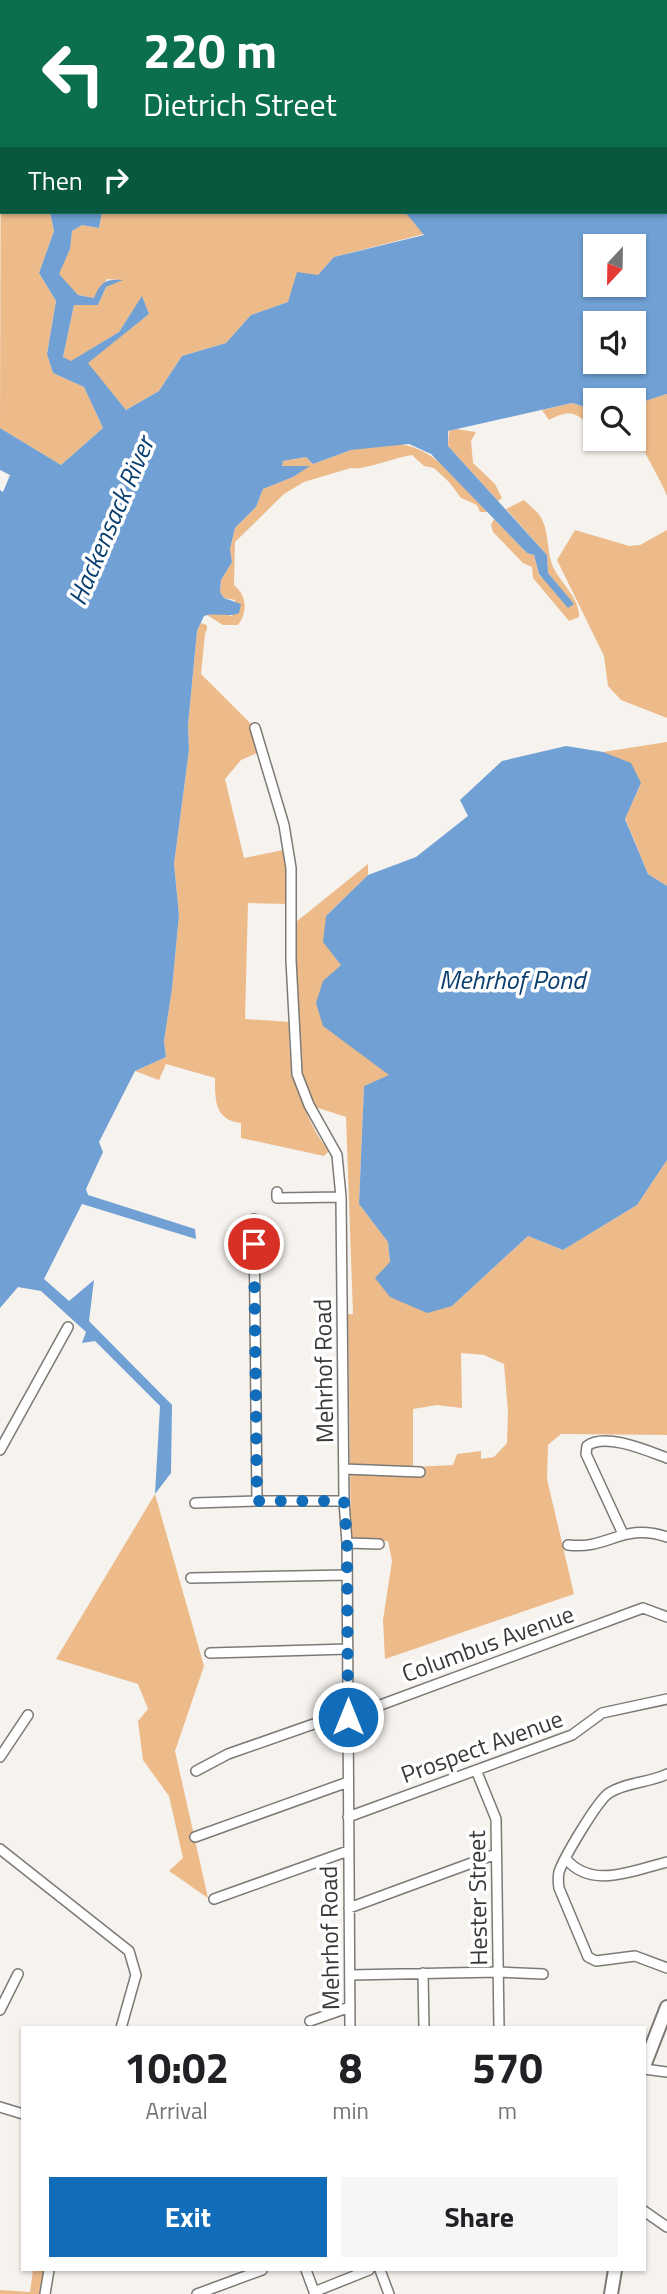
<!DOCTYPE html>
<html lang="en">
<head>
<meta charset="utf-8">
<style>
	:root { --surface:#fff; --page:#f6f6f6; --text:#202124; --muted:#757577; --accent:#116cb9 }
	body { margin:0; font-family:"Titillium Web",sans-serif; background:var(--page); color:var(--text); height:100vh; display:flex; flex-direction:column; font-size:26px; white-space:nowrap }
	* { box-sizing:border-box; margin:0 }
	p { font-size:23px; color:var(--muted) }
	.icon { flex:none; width:38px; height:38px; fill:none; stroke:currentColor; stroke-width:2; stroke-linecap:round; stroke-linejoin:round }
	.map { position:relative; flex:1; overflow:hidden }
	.details { position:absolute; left:21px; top:2026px; width:625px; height:245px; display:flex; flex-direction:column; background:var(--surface); border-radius:0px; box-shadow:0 2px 5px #0004 }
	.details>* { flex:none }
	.hud { position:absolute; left:0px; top:0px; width:668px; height:214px; box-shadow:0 2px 5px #0004; background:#0b6e4f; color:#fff; overflow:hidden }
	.needle { width:46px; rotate:202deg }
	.controls { position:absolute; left:583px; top:234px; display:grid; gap:14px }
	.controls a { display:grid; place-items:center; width:63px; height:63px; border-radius:0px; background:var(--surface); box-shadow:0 2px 5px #0004; font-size:35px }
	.pin { position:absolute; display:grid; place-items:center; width:60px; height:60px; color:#fff; margin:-30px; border:4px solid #fff; border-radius:50%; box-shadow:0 2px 7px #0007 }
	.me { position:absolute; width:77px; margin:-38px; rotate:0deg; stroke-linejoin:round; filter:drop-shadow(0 0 5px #0008) }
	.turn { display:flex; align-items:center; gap:24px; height:147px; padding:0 28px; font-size:32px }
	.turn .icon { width:91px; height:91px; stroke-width:2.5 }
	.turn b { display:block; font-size:49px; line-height:60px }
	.then { display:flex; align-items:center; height:66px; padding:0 28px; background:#0003; gap:14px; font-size:26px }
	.eta { display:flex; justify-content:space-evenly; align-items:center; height:119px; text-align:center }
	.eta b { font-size:42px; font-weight:700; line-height:49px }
	.button { display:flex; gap:14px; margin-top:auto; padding:14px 28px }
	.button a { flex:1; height:80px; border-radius:0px; background:var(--accent); color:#fff; font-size:28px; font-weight:700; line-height:80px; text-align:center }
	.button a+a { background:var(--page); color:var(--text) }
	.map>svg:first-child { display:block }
	.green { fill:#edbb8a; fill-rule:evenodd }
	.water { fill:#70a0d4; fill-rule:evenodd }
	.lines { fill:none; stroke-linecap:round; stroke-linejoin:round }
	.minor-casing { stroke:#7d7a76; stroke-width:12 }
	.major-casing { stroke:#7d7a76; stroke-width:16 }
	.highway-casing { stroke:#7d7a76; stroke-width:18 }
	.minor { stroke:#fff; stroke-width:9 }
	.major { stroke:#fff; stroke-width:12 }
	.highway { stroke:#fff; stroke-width:14 }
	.route { stroke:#116cb9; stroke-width:12; stroke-dasharray:0 21.6 }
	.labels { text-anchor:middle; stroke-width:7; stroke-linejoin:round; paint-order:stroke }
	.street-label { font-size:24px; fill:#3b3938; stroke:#fff }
	.water-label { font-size:26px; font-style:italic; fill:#0b4070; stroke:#fff }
</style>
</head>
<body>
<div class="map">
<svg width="667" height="2294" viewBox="0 0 667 2294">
	<rect width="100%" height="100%" fill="#f6f2ee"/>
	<path class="green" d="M 461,0 L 667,0 L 667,123 L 667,2 L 459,2 Z
		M 1,74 L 2,212 L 50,212 L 54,231 L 39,273 L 56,301 L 47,354 L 53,373 L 84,387 L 103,428 L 61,465 L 0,428 Z
		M 102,212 L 405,212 L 424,234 L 334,257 L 318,275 L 288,302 L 251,315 L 226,343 L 182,356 L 159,391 L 126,410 L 87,363 L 149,314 L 142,297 L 119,332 L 71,362 L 63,357 L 74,305 L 98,305 L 106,287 L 121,280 L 107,279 L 94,298 L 78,295 L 58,274 L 70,249 L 72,231 L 82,225 L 99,228 Z
		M 667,394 L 667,496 C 658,472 634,441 634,418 L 639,423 L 638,403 Z
		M 572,403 L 595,410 L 595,436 C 582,414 572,407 549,420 L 542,410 Z
		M 456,429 L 476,432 L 471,441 L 473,463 L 495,484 L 502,498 L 498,501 L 448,446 L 449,431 Z
		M 394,444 C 434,444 461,485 488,512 L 480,512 L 477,505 L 461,498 L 449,482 L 434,468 L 424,466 L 412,455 C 397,457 361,471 351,468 L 304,482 L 284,494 L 235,542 L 234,585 C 247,596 248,611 238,625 L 223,625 L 207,615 L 216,612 L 232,616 L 235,600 L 224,598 L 220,592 L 221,580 L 232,562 L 230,549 L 235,528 L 256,507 L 263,489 L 293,477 L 309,466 L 282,466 L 283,461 L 306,457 L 313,464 L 351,450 Z
		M 524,500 C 529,505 536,510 540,516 C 550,531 546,553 554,569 C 562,584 580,599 579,617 L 569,621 L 533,578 L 532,567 L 523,563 L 493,532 L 491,525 L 494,519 L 527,553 L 534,555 L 539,575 L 573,604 L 548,573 L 547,555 L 506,509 Z
		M 575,530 L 629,546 L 640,545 L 667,530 L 667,718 L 621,700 L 608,686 L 604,656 L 557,560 Z
		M 201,623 L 207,625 L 207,629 L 205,634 L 201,674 L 255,728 L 262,751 L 241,760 L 225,779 L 244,858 L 288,849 L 290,904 L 248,903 L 245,1019 L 290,1022 C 284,1059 305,1123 329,1151 L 324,1156 L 241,1138 L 241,1123 C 215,1120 215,1101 215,1078 L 166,1064 L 159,1080 L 135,1071 L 166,1057 L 164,1041 L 172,989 L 179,915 L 174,864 L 189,750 L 188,725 L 197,631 Z
		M 667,742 L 667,886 L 648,874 L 625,818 L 641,784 L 603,752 Z
		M 368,864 L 368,875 L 326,916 L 341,965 L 324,1026 L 390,1075 L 364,1086 L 359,1204 L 388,1242 L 390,1262 L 452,1306 L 528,1236 L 563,1250 L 637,1205 L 667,1160 L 667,1435 L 561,1434 L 548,1445 L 547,1479 L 574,1594 L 385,1659 L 383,1620 L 392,1561 L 388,1541 L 351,1540 L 348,1314 L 353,1314 L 346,1117 L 309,1105 L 297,1074 L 291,926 ZM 461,1353 L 484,1355 L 504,1364 L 508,1411 L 507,1443 L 494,1457 L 481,1459 L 481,1451 L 457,1454 L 453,1465 L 413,1467 L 413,1409 L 437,1405 L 462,1408 Z
		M 155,1494 L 204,1666 L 175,1751 L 208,1898 L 169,1871 L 183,1858 L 169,1796 L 143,1760 L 138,1721 L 148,1709 L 138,1684 L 56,1659 Z
		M 33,2270 L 48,2270 L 45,2294 L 0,2294 L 0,2290 L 30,2292 Z"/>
	<path class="water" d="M 667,123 L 667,394 L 639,403 L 646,419 L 639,423 L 634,418 L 634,401 L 595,401 L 595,410 L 572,403 L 448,431 L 448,446 L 547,555 L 548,573 L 574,604 L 568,608 L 539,574 L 534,555 L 527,553 L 431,454 L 409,444 L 351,450 L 313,464 L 306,457 L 283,461 L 282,466 L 310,466 L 293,477 L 263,489 L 256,507 L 235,528 L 230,549 L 232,562 L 221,580 L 220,592 L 224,598 L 241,604 L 239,613 C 228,618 217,612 204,616 L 197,631 L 188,725 L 189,750 L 174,864 L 179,915 L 172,989 L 164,1041 L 166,1057 L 135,1071 L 99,1142 L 103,1152 L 86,1189 L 88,1195 L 195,1229 L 196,1239 L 82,1204 L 44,1279 L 69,1301 L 94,1280 L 89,1321 L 172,1405 L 171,1473 L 155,1494 L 160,1406 L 95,1341 L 82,1343 L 86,1332 L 41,1291 L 18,1287 L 0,1308 L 0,490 L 3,492 L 10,475 L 0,470 L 0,428 L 61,465 L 103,428 L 84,387 L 53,373 L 47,354 L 56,301 L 39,273 L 54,231 L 50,212 L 102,212 L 99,228 L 82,225 L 72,231 L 70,249 L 59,274 L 78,295 L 94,298 C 101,282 105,279 123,280 L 106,287 L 98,305 L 74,305 L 63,357 L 71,361 L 119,332 L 142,296 L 149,314 L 88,363 L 126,410 L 159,391 L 182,356 L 226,343 L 251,315 L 288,302 L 297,272 L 318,275 L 334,257 L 424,235 L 405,212 L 667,212 ZM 595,247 L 634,247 L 634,285 L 595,285 ZM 595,324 L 634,324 L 634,362 L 595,362 Z
		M 566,746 L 603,752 L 631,763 L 641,783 L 625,819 L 648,874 L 667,886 L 667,1160 L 637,1205 L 563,1250 L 528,1236 L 452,1306 L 427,1313 L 390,1297 L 375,1278 L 390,1262 L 388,1242 L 359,1204 L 364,1086 L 389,1075 L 323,1026 L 316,1003 L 323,981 L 341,965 L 323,942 L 326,916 L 368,875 L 416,857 L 468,816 L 460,800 L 502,761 Z"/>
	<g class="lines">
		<g class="minor-casing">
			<path id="minor" d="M 255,728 L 284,825 L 291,868 L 291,960 L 297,1074 L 309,1105 L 337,1155 L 341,1197 L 344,1501 L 347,1543 L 350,2028
				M 277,1192 L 277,1198 L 341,1197
				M 254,1219 L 257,1501
				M 0,1450 L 68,1327
				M 344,1469 L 420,1472
				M 195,1503 L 257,1501 L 344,1501
				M 623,1534 L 586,1454 L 587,1446 C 605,1432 648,1451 667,1458
				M 347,1543 L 379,1544
				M 568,1545 C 609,1550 622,1522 667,1537
				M 191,1578 L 347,1575
				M 210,1653 L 348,1649
				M 348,1717 L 643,1608 L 667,1617
				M 0,1757 L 28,1715
				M 476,1770 L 496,1819 L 499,2028
				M 196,1771 L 228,1754 L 348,1712
				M 667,1774 C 649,1783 626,1782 609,1793 C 598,1800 564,1857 559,1872 C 558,1877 558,1882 559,1888 L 588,1957 L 596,1961 L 635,1956 L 667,1968
				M 348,1817 L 572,1735 L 602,1713 L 667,1699
				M 195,1837 L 348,1782
				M 0,1849 L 129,1951 L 136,1975 L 121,2028
				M 566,1859 C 592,1890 634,1870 667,1862
				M 214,1899 L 348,1851
				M 349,1908 L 496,1854
				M 423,1973 L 424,2028
				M 350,1975 L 498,1972 L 543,1974
				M 0,2010 L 18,1974
				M 310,2021 L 350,2007
				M 644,2069 L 667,2072
				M 0,2107 L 23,2114
				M 644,2211 L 667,2227
				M 306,2270 L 315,2294
				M 380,2270 L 389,2294
				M 314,2292 L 369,2270
				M 45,2294 L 49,2270
				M 197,2294 L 262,2270"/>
		</g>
		<g class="major-casing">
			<path id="major" d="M 644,2066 L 667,2007
				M 611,2294 L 615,2270"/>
		</g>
		<g class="highway-casing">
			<path id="highway" d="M 26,0 L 26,2
				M 37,2 L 37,0
				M 115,2 L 119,0
				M 136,2 L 140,0
				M 164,2 L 167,0
				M 221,2 L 224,0
				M 0,65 L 2,64"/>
		</g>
		<use href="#minor" class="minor"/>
		<use href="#major" class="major"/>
		<use href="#highway" class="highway"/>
	</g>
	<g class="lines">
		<path class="route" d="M 254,1244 L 257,1501 L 344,1501 L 347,1543 L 348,1717"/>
	</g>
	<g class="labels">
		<g class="street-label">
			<text transform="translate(324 1371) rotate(-91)" y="8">Mehrhof Road</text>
			<text transform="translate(488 1644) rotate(-20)" y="8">Columbus Avenue</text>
			<text transform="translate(482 1747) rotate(-20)" y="8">Prospect Avenue</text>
			<text transform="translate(478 1898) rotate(-91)" y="8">Hester Street</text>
			<text transform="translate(330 1938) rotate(-91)" y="8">Mehrhof Road</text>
		</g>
		<g class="water-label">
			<text transform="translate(111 521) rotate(-67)" y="9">Hackensack River</text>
			<text x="512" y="989">Mehrhof Pond</text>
		</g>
	</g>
</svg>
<div class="controls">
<a><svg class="needle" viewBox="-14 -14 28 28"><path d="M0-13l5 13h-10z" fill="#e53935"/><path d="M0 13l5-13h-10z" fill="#757577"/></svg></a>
<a><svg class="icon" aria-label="sound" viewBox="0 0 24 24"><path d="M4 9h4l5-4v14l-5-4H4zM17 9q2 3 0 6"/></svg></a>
<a><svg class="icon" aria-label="search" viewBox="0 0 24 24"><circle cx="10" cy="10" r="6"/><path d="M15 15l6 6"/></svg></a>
</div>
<div class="pin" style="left:254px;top:1244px;background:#d93025"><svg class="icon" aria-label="arrive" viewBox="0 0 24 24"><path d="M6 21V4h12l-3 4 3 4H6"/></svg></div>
<svg class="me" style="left:348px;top:1717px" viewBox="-20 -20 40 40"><circle r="17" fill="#116cb9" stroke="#fff" stroke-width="3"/><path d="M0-11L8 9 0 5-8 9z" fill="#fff"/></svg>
<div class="hud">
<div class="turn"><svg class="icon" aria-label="left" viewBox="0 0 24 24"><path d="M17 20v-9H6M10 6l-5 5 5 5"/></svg><div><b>220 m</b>Dietrich Street</div></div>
<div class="then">Then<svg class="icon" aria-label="right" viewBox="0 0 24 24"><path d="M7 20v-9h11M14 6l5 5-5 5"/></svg></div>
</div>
<section class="details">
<div class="eta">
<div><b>10:02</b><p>Arrival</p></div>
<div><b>8</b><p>min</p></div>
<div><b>570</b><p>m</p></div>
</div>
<div class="button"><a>Exit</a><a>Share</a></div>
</section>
</div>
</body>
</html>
